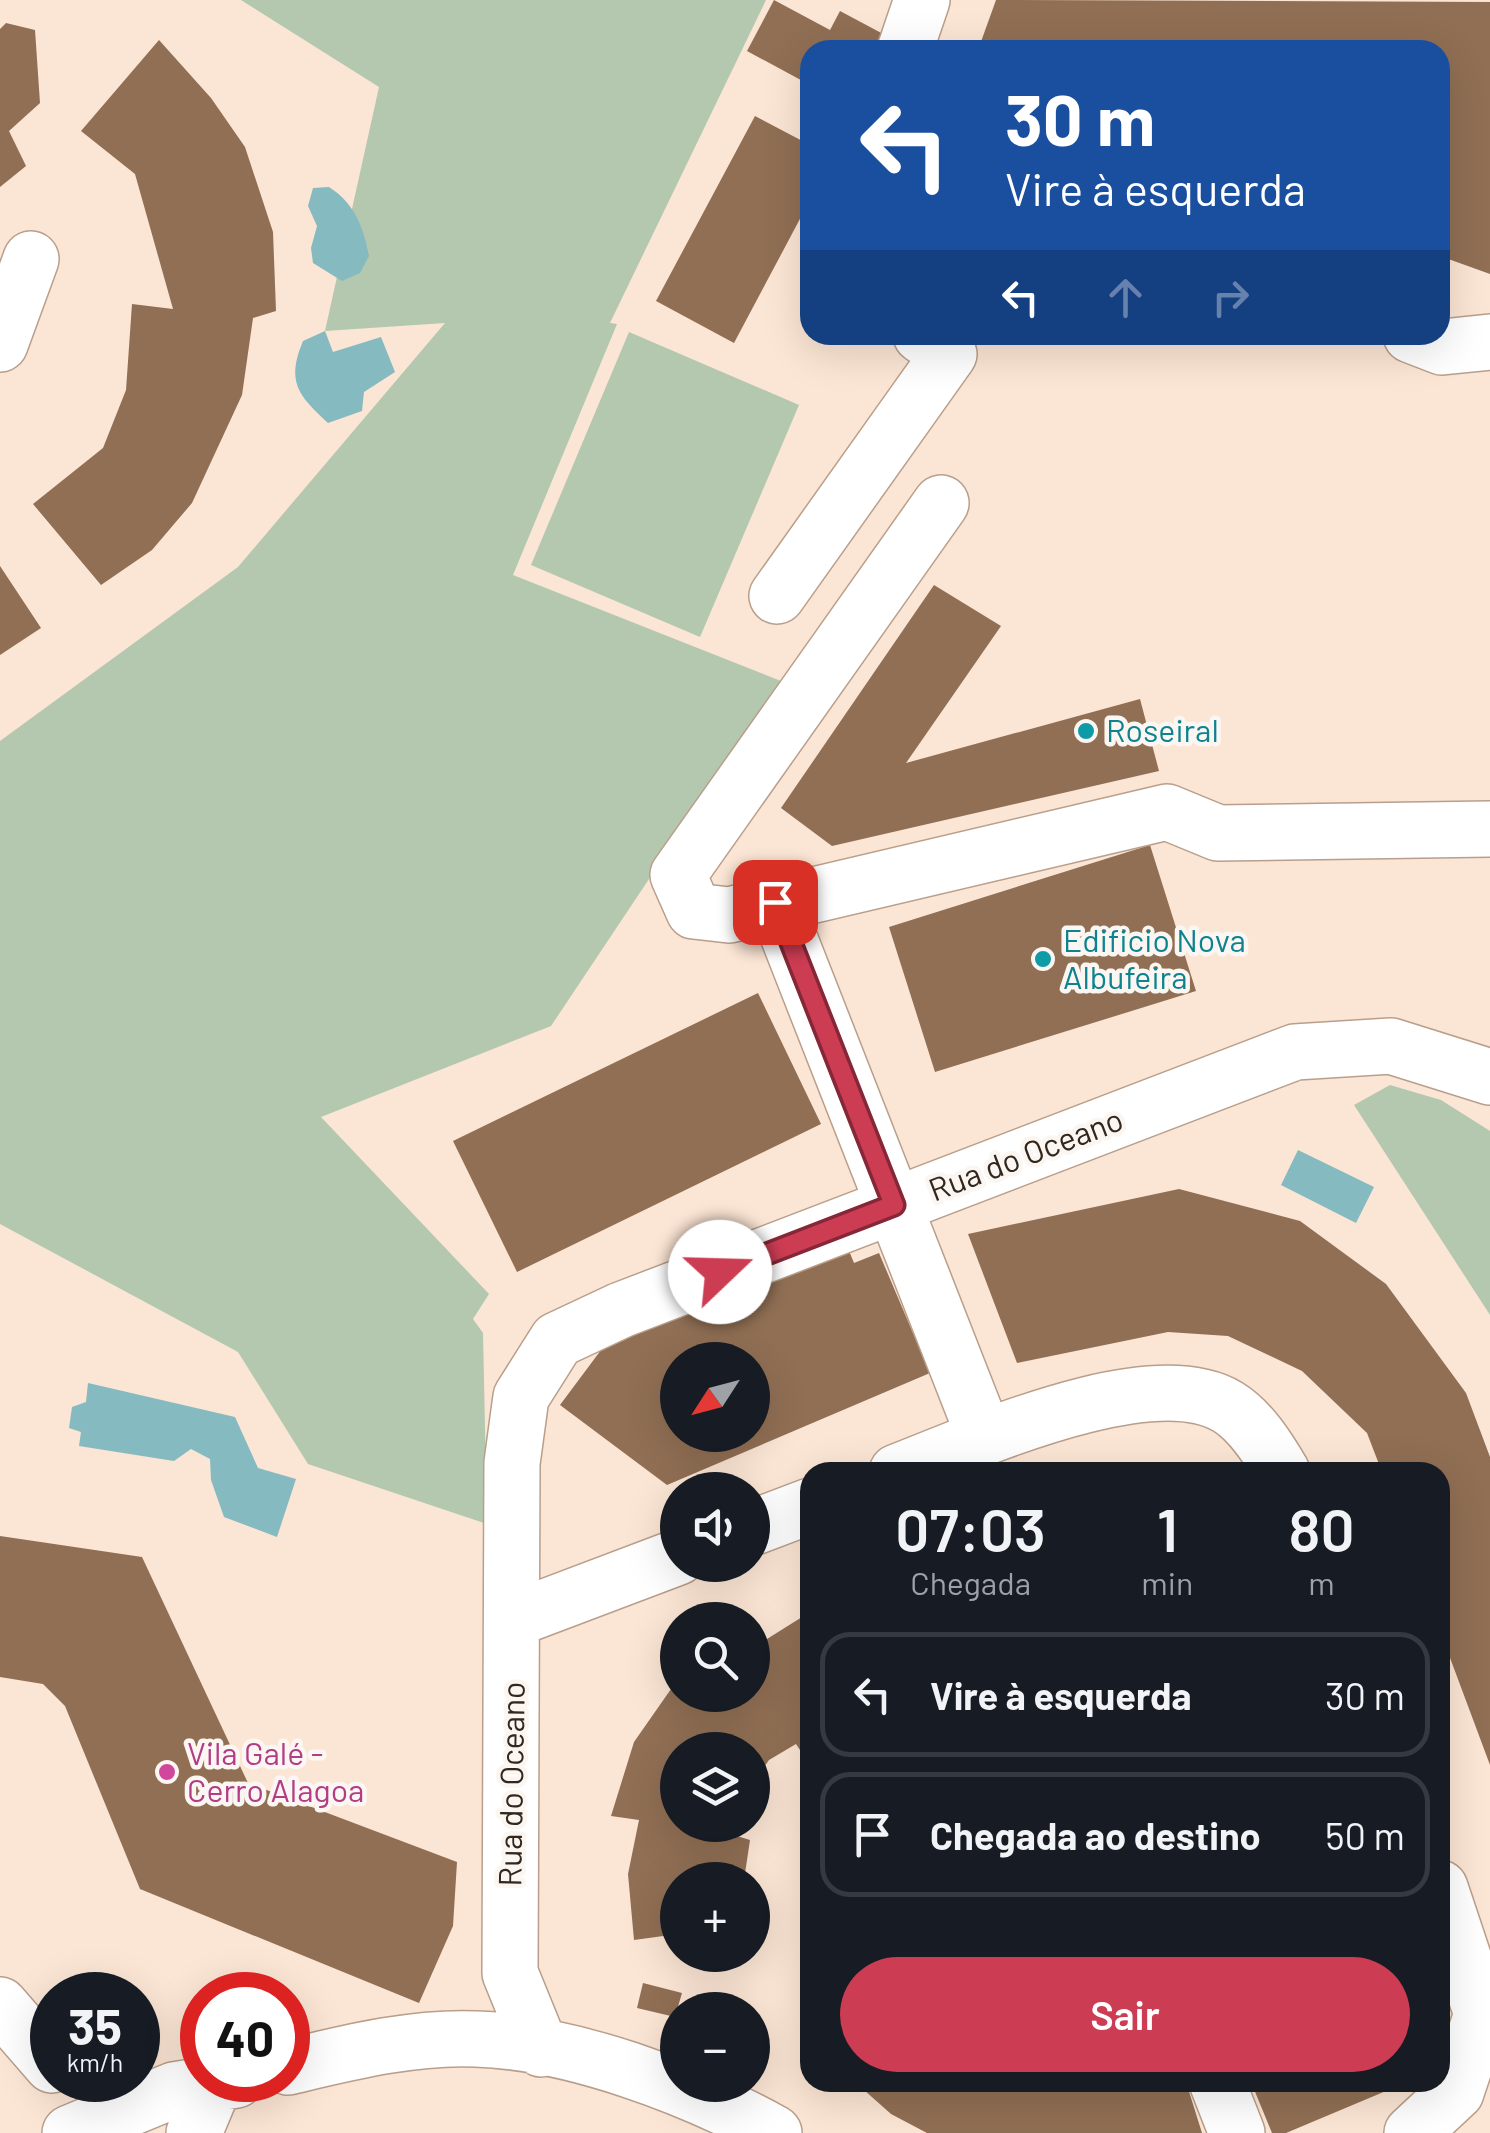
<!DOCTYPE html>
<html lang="pt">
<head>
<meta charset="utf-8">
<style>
	:root { --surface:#171b24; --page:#20242c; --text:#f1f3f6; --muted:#9ea1a6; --line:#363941; --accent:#cc3c53 }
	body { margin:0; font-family:Barlow,sans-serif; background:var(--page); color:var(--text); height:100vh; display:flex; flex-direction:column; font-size:38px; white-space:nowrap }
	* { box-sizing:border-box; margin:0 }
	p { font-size:32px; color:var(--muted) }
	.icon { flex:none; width:55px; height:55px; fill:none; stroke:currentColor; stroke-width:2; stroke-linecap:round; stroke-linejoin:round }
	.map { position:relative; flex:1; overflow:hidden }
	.panel { position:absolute; left:800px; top:1462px; width:650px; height:630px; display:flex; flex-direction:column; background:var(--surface); border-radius:30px; box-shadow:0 10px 40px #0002 }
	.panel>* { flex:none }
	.guide { position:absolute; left:800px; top:40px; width:650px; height:305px; border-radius:30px; box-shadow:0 10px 40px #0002; background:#1a4fa0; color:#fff; overflow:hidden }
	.needle { width:65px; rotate:234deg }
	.fabs { position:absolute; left:660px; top:1342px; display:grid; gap:20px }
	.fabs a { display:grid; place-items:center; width:110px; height:110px; border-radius:50%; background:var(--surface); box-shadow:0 10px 40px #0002; font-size:50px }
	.speed { position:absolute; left:30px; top:1972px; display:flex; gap:20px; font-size:50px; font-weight:700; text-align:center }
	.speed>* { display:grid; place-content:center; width:130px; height:130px; border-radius:50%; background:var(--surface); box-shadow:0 10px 40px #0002; line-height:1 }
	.speed small { font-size:25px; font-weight:400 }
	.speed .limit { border:15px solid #d22; background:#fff; color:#111 }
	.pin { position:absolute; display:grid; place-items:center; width:85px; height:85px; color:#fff; margin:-42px; border-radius:20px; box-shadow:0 5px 15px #0006 }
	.me { position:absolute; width:110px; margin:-55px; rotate:69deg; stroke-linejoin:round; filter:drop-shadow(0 0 8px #0008) }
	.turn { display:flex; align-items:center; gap:35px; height:210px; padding:0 40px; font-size:45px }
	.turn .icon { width:130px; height:130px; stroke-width:2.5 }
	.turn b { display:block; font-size:70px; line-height:85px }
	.lanes { display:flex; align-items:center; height:95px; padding:0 40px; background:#0003; justify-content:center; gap:50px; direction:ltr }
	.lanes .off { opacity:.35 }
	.eta { display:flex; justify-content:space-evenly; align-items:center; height:170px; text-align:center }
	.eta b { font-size:60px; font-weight:600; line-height:70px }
	.button { display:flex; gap:20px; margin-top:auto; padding:20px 40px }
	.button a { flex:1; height:115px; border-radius:60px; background:var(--accent); color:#fff; font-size:40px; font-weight:600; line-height:115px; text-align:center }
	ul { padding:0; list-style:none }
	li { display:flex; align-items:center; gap:30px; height:125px; margin:0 20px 15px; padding:0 20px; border:5px solid var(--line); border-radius:30px }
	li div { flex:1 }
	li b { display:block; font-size:38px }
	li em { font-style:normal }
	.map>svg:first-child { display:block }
	.green { fill:#b3c8af }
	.water { fill:#84bac0 }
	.building { fill:#906f54; fill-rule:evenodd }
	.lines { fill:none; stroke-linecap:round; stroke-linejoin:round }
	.minor-casing { stroke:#b99f8b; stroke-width:58 }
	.minor { stroke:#fff; stroke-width:55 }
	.route-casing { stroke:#852736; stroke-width:25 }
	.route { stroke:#cc3c53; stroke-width:18 }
	.culture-dot { fill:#0f9aa8; stroke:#fbf6f1; stroke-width:4 }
	.hotel-dot { fill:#d1479c; stroke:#fbf6f1; stroke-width:4 }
	.labels { text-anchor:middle; stroke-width:9; stroke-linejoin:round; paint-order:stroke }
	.culture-label { font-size:32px; fill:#0d838f; stroke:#fbf6f1; text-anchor:start }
	.street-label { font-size:32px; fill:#31271e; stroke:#fbf6f1 }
	.hotel-label { font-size:32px; fill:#b23c85; stroke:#fbf6f1; text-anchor:start }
</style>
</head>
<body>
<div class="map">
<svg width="1490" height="2133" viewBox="0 0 1490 2133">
	<rect width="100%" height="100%" fill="#fbe5d4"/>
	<path class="green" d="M 241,0 L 766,0 L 610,323 L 617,324 L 513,575 L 781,681 L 551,1026 L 321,1117 L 489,1294 L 473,1319 L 483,1333 L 487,1524 L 308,1464 L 238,1352 L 0,1224 L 0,741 L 238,567 L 445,323 L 325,331 L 379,87 Z
		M 629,332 L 799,405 L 700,637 L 531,565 Z
		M 1390,1085 L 1441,1100 L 1490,1131 L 1490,1315 L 1354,1105 Z"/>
	<path class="water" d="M 329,187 C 355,204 363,226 369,256 L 360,273 L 342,281 L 313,263 L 311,248 L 317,226 L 308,206 L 313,188 Z
		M 325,331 L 333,352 L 381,337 L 395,372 L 364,392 L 362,411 L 328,423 C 298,395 286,382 303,341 Z
		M 1298,1150 L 1374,1187 L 1356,1223 L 1281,1185 Z
		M 88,1383 L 235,1417 L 258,1468 L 296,1479 L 277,1537 L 224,1517 L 211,1480 L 210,1459 L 191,1449 L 174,1461 L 79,1446 L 81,1432 L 69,1428 L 72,1407 L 86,1402 Z"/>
	<path class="building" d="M 774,0 L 830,30 L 840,11 L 885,35 L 877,50 L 810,50 L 810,85 L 747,51 Z
		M 996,0 L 1490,2 L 1490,274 L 1440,256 L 1440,50 L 978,50 Z
		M 6,23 L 35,30 L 40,103 L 9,131 L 26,166 L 0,187 L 0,29 Z
		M 159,40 L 211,98 L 245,147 L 273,232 L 276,311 L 253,318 L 242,395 L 192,503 L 152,550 L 101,585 L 33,504 L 103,448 L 126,390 L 132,304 L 173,309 L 135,174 L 81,131 Z
		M 755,116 L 810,145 L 810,200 L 734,343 L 656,301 Z
		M 0,566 L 41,628 L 0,655 Z
		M 934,585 L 1001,626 L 906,763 L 1140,699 L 1159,771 L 832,846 L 781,808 Z
		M 1150,845 L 1196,991 L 935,1072 L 889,927 Z
		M 758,993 L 821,1124 L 517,1272 L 453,1141 Z
		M 1179,1189 L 1300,1221 L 1386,1284 L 1466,1393 L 1490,1457 L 1490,1765 L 1440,1631 L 1440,1472 L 1382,1472 L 1367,1433 L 1302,1371 L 1228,1336 L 1168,1332 L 1017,1363 L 968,1234 Z
		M 845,1241 L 854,1263 L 879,1253 L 930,1373 L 667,1485 L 560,1405 L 607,1342 ZM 678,1360 L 752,1360 L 752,1435 L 678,1435 Z
		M 0,1536 L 142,1557 L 248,1783 L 457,1862 L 453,1926 L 419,2003 L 140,1889 L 65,1706 L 43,1684 L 0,1677 Z
		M 810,1612 L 810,1756 L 806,1759 L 796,1744 L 769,1760 L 752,1784 L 752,1750 L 678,1750 L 678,1825 L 730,1825 L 727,1833 L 750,1840 L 744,1880 L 678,1880 L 678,1934 L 634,1940 L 628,1874 L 639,1820 L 611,1816 L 634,1742 L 678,1679 L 678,1695 L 752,1695 L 752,1632 L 758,1629 L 767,1639 Z
		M 643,1983 L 682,1993 L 675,2017 L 637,2008 Z
		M 855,2082 L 1186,2082 L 1202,2133 L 927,2133 L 891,2114 Z
		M 1251,2082 L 1405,2082 L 1405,2083 L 1286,2133 L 1272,2133 Z"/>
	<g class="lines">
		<g class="minor-casing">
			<path id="minor" d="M 905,50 L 922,0
				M 1411,335 L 1442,347 L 1490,342
				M 0,344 L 31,259
				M 941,503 L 678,875 L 694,911 L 729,915 L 1167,812 L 1218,833 L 1490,829
				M 777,596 L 949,354 L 921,335
				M 775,902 L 985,1438
				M 897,1472 C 975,1442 1152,1361 1228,1407 C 1251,1421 1269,1450 1282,1472
				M 752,1528 L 810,1506
				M 514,1619 L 678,1557
				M 0,2005 L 52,2065
				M 541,2049 L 510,1973 L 512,1463 L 521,1397 L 557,1340 L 621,1310 L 1295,1052 L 1391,1046 L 1490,1077
				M 288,2067 C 347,2053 414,2036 476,2039 C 571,2042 691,2087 774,2133
				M 1217,2082 L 1237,2133
				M 70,2133 L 174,2090 L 236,2080
				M 194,2133 L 214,2085
				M 1412,2133 L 1456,2092 L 1482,2014 L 1440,1888"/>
		</g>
		<use href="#minor" class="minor"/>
	</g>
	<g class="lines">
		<g class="route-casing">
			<path id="route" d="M 720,1272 L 894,1205 L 775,902"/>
		</g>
		<use href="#route" class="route"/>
	</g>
	<g class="culture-dot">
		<circle cx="1086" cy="731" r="10"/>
		<circle cx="1043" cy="959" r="10"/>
	</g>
	<circle class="hotel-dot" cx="167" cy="1772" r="10"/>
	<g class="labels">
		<g class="culture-label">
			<text x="1106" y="742">Roseiral</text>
			<text x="1063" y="952">Edificio Nova<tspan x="1063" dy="37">Albufeira</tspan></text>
		</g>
		<g class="street-label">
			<text transform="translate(1026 1155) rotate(-21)" y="11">Rua do Oceano</text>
			<text transform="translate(512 1784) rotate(-89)" y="11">Rua do Oceano</text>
		</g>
		<g class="hotel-label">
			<text x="187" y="1765">Vila Galé -<tspan x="187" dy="37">Cerro Alagoa</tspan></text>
		</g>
	</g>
</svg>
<div class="fabs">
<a><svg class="needle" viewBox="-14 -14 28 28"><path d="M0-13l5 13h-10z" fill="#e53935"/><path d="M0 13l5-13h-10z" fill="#9ea1a6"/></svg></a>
<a><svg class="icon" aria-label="sound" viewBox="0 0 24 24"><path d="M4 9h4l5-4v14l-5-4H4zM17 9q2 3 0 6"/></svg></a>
<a><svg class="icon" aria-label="search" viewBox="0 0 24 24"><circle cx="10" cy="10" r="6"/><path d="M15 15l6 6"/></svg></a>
<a><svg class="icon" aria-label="layers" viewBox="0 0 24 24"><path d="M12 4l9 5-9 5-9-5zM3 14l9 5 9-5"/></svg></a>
<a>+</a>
<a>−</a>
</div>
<div class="speed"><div>35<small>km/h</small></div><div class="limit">40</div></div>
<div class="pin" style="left:775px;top:902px;background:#d93025"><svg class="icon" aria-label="arrive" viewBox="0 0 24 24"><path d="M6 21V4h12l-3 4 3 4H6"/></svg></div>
<svg class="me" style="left:720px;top:1272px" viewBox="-20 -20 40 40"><circle r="19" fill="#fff"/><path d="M0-13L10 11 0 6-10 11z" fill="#cc3c53"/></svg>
<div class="guide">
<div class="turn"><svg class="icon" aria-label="left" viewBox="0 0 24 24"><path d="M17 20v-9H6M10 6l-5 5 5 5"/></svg><div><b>30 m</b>Vire à esquerda</div></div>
<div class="lanes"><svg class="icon" aria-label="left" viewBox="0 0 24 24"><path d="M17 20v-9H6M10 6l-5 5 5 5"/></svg><svg class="icon off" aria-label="ahead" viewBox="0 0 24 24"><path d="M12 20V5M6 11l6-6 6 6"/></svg><svg class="icon off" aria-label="right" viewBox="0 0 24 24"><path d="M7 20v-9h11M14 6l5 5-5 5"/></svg></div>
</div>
<section class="panel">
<div class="eta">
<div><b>07:03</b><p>Chegada</p></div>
<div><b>1</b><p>min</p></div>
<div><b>80</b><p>m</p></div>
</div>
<ul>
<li><svg class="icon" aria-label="left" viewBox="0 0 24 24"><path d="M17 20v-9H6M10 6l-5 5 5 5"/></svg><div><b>Vire à esquerda</b></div><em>30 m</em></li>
<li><svg class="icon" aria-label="arrive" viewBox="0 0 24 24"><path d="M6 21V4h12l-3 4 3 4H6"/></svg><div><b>Chegada ao destino</b></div><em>50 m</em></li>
</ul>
<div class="button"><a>Sair</a></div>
</section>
</div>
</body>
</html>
